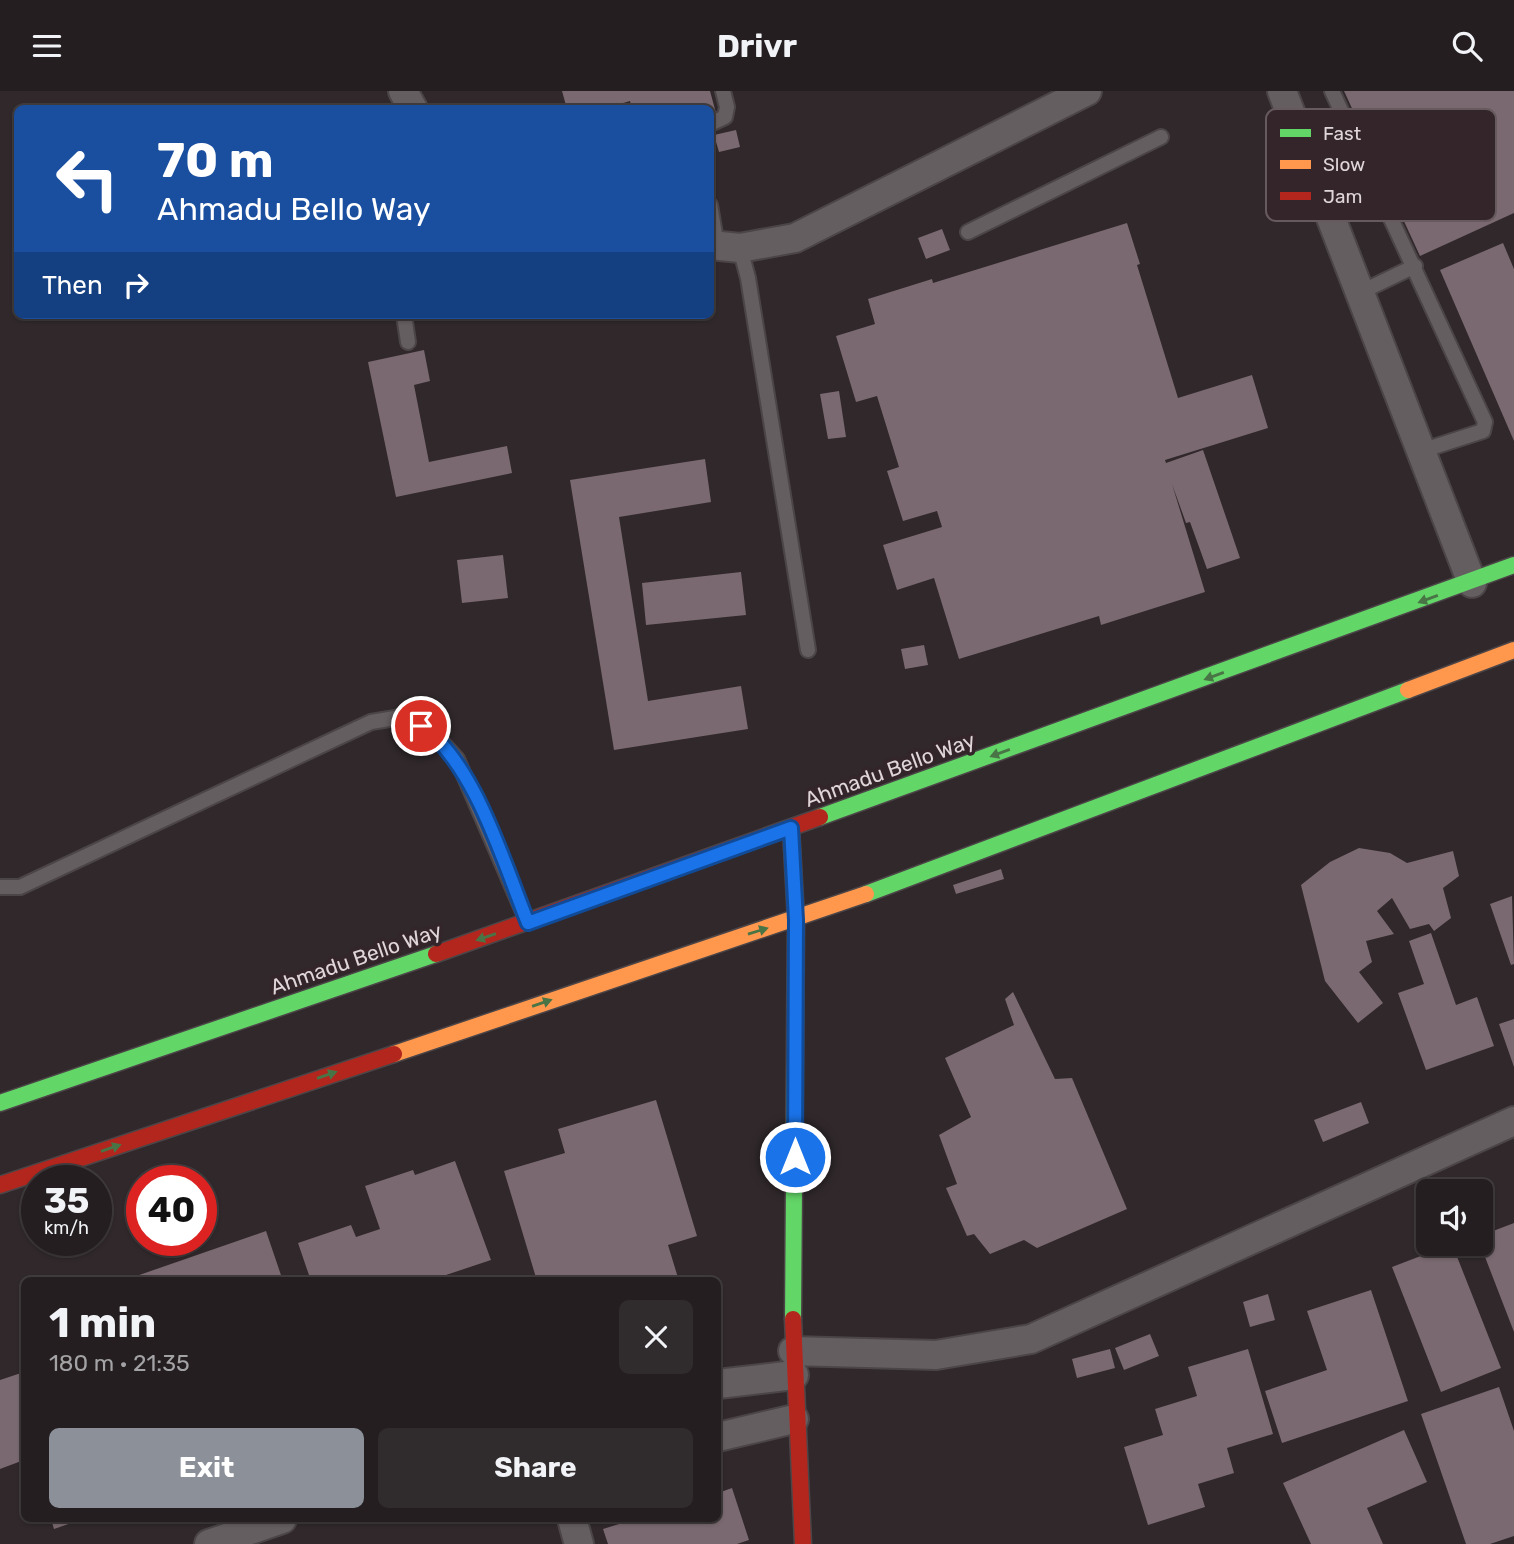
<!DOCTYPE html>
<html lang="en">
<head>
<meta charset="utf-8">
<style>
	:root { --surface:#241e20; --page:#302b2d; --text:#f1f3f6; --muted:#a3a2a5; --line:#413c3e; --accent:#8c9099 }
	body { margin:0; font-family:Rubik,sans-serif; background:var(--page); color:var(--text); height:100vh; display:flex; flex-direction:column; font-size:26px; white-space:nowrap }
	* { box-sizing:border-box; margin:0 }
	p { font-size:23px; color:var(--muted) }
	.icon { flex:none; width:38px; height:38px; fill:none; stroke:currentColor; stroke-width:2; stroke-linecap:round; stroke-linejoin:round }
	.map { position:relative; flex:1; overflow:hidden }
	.drawer { position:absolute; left:21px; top:1186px; width:700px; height:245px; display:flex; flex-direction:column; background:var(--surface); border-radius:10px; box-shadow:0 2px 5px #0004,0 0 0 2px var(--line) }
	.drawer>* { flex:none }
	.guide { position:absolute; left:14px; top:14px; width:700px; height:214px; border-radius:10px; box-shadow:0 2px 5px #0004,0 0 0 2px var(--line); background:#1a4fa0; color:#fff; overflow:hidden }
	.buttons { position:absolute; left:1416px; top:1088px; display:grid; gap:14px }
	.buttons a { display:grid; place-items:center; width:77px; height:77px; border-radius:10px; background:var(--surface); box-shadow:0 2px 5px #0004,0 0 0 2px var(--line); font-size:35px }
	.speed { position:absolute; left:21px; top:1074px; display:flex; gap:14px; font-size:35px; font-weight:700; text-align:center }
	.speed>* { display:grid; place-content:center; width:91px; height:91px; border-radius:50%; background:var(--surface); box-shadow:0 2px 5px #0004,0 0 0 2px var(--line); line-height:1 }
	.speed small { font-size:18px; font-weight:400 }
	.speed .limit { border:10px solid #d22; background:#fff; color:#111 }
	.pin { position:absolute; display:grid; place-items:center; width:60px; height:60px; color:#fff; margin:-30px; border:4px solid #fff; border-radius:50%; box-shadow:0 2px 7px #0007 }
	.me { position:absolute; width:77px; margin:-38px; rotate:0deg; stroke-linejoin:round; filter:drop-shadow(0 0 5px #0008) }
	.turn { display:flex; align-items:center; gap:24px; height:147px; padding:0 28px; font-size:32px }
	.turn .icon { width:91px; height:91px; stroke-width:2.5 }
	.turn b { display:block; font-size:49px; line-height:60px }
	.then { display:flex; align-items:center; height:66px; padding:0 28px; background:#0003; gap:14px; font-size:26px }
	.round { display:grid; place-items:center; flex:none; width:74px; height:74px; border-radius:10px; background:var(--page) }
	.overview { display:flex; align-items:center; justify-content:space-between; height:119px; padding:0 28px }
	h1 { font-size:42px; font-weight:700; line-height:52px }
	.action { display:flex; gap:14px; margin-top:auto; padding:14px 28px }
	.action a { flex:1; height:80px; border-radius:10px; background:var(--accent); color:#fff; font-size:28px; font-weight:700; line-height:80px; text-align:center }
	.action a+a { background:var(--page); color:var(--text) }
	header { display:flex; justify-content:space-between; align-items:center; height:91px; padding:0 28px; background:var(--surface); font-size:32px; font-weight:700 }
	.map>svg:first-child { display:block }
	.building { fill:#7a6970 }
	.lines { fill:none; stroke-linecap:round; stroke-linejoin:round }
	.lane-casing { stroke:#4c4547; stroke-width:18 }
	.street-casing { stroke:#4c4547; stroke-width:32 }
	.fast-casing { stroke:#4c4547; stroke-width:19 }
	.slow-casing { stroke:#4c4547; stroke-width:19 }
	.jam-casing { stroke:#4c4547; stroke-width:19 }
	.lane { stroke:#655e61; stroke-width:14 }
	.street { stroke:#655e61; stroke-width:28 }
	.fast { stroke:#63d668; stroke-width:16 }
	.slow { stroke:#ff974d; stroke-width:16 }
	.jam { stroke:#b3261e; stroke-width:16 }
	.oneway { fill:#497546 }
	.route-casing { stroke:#114b97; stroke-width:18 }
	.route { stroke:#1a73e8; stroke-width:12 }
	.labels { text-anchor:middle; stroke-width:7; stroke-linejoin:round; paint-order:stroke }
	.street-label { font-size:21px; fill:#e0d6d9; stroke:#33252a }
	.key { fill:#33252a; stroke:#675a5f; stroke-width:2 }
	.key-label { font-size:19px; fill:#e0d6d9 }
</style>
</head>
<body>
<header><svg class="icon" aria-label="menu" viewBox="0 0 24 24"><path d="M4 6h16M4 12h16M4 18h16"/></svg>Drivr<svg class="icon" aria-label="search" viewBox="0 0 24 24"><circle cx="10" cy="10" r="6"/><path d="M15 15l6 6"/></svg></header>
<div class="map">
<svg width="1514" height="1453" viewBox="0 0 1514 1453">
	<rect width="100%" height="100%" fill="#30282b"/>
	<path class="building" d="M 562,0 L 710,0 L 716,22 L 710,24 L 710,18 L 632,18 L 630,10 L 603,18 L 567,18 Z
		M 1344,0 L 1514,0 L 1514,122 L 1420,165 Z
		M 736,39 L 740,56 L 719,61 L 714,44 Z
		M 1127,132 L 1140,173 L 1137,174 L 1178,307 L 1252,284 L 1268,337 L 1165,369 L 1166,372 L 1203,359 L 1240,467 L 1207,478 L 1190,431 L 1186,432 L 1172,393 L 1205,501 L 1101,534 L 1099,525 L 959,568 L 934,487 L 897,499 L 883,454 L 942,436 L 937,420 L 903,430 L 887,380 L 899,376 L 877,305 L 856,311 L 836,245 L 875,233 L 868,208 L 932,188 L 933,192 Z
		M 942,138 L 950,159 L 926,168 L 918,147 Z
		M 1503,152 L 1514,178 L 1514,350 L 1440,179 Z
		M 424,259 L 430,290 L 414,294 L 429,371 L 507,355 L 512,382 L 396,406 L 368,271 Z
		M 839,300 L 846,346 L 828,348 L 820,303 Z
		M 705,368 L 711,411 L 619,426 L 648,610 L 741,595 L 748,638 L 614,659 L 570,389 Z
		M 503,464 L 508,507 L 462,512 L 457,469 Z
		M 741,481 L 746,524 L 646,534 L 642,492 Z
		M 924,554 L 928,574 L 905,578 L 901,558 Z
		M 1359,757 L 1390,762 L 1407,772 L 1453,760 L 1459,785 L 1443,797 L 1451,827 L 1434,840 L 1429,833 L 1410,838 L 1392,807 L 1377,820 L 1394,843 L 1366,850 L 1372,871 L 1359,881 L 1383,912 L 1358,932 L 1325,890 L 1301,794 L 1330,771 Z
		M 1001,778 L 1004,788 L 956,803 L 953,794 Z
		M 1512,805 L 1514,873 L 1511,874 L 1490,813 Z
		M 1431,842 L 1456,914 L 1477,906 L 1494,955 L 1426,979 L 1398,902 L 1424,893 L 1409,850 Z
		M 1013,901 L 1055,988 L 1072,987 L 1127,1118 L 1037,1157 L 1024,1149 L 990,1163 L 974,1143 L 967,1145 L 946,1097 L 957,1093 L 939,1044 L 971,1026 L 945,967 L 1014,934 L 1005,908 Z
		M 1514,928 L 1514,976 L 1499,933 Z
		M 656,1009 L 697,1145 L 668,1154 L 679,1190 L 537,1190 L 504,1080 L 565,1062 L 558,1038 Z
		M 1361,1011 L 1369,1032 L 1323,1051 L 1314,1029 Z
		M 455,1070 L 491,1169 L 428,1190 L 311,1190 L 298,1152 L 351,1134 L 356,1146 L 380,1138 L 365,1095 L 413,1079 L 415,1084 Z
		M 1514,1132 L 1514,1241 L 1480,1153 L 1480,1145 Z
		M 266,1140 L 283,1190 L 122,1190 Z
		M 1452,1153 L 1501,1277 L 1441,1301 L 1392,1176 Z
		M 1371,1199 L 1408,1310 L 1282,1352 L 1265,1300 L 1327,1279 L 1307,1220 Z
		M 1268,1203 L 1275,1229 L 1250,1236 L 1243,1211 Z
		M 1150,1243 L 1159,1265 L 1124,1279 L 1115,1257 Z
		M 1110,1258 L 1115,1277 L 1077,1287 L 1072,1268 Z
		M 1248,1258 L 1273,1343 L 1227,1357 L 1234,1382 L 1198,1393 L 1205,1416 L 1148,1434 L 1124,1356 L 1163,1344 L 1155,1318 L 1197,1305 L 1188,1276 Z
		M 24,1281 L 24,1369 L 0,1378 L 0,1289 Z
		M 1499,1296 L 1514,1340 L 1514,1445 L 1490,1453 L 1466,1453 L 1421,1323 Z
		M 1404,1339 L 1427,1391 L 1367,1417 L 1383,1453 L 1311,1453 L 1283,1392 Z
		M 732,1397 L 749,1449 L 737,1453 L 608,1453 L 603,1438 L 635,1428 L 718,1428 L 718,1402 Z
		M 51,1428 L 83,1428 L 54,1438 Z"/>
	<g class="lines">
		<g class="lane-casing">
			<path id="lane" d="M 1332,0 L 1485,331 L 1483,340 L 1421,360
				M 710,33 L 725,26 L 727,16 L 723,0
				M 710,114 L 717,155
				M 968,141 L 1161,46
				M 740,157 L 748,187 L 808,559
				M 1359,202 L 1415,175
				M 404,224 L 408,251
				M 0,796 L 20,796 L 371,631 L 407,625 L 436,645 L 457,668 L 527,830"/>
		</g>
		<g class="street-casing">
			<path id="street" d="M 403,0 L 413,18
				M 1282,0 L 1472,492
				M 710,154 L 740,157 L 795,147 L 1087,0
				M 793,1260 L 936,1264 L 1031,1248 L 1514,1030
				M 718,1293 L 794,1284
				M 718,1346 L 794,1328
				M 572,1428 L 579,1453
				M 209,1453 L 282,1428"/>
		</g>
		<g class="fast-casing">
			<path id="fast" d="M 820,726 L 1514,474
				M 791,737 L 796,829 L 793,1228
				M 866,803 L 1408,599
				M 0,1012 L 436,863"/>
		</g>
		<g class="slow-casing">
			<path id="slow" d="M 1408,599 L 1514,559
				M 394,963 L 866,803"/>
		</g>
		<g class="jam-casing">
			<path id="jam" d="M 436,863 L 820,726
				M 0,1094 L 394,963
				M 793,1228 L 803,1453"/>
		</g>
		<use href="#lane" class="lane"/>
		<use href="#street" class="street"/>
		<use href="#fast" class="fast"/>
		<use href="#slow" class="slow"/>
		<use href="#jam" class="jam"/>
	</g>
	<defs><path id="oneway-solid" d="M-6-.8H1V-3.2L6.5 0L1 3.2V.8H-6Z" transform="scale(1.75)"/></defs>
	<g class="oneway">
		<use href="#oneway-solid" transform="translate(1428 508) rotate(160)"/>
		<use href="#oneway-solid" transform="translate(1214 585) rotate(160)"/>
		<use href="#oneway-solid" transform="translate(1000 662) rotate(160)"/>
		<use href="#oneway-solid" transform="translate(758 840) rotate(-17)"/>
		<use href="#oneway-solid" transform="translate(486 846) rotate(161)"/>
		<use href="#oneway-solid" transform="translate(542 912) rotate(-19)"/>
		<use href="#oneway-solid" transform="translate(327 984) rotate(-19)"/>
		<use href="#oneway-solid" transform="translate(111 1057) rotate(-19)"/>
	</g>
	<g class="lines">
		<g class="route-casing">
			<path id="route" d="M 421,635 C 474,670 504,773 528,832 L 791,737 L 796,829 L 795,1066"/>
		</g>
		<use href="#route" class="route"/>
	</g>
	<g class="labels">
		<g class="street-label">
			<text transform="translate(890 679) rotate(-20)" y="7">Ahmadu Bello Way</text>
			<text transform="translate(356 868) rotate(-19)" y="7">Ahmadu Bello Way</text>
		</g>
	</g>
	<rect x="1266" y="18" width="230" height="112" rx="10" class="key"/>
	<rect x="1280" y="38" width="31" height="8" fill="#63d668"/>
	<rect x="1280" y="69" width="31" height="9" fill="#ff974d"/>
	<rect x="1280" y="101" width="31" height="8" fill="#b3261e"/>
	<g class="key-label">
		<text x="1323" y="49">Fast</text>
		<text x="1323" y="80">Slow</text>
		<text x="1323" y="112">Jam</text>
	</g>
</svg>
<div class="buttons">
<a><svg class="icon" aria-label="sound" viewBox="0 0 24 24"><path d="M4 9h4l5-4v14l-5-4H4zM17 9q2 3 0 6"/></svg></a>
</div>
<div class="speed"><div>35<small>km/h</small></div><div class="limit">40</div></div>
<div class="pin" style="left:421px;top:635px;background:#d93025"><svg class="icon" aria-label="arrive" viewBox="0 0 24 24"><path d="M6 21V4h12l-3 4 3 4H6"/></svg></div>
<svg class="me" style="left:795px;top:1066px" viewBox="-20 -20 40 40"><circle r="17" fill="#1a73e8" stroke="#fff" stroke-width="3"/><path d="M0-11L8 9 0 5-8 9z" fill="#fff"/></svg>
<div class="guide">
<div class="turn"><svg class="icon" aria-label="left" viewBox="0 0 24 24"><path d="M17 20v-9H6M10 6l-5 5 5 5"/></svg><div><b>70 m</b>Ahmadu Bello Way</div></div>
<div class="then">Then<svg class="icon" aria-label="right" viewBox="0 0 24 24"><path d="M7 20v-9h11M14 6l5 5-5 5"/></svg></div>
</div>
<section class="drawer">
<div class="overview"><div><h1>1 min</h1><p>180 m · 21:35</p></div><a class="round"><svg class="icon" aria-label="close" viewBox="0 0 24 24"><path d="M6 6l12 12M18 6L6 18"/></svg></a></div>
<div class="action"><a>Exit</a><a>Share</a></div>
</section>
</div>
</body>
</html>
